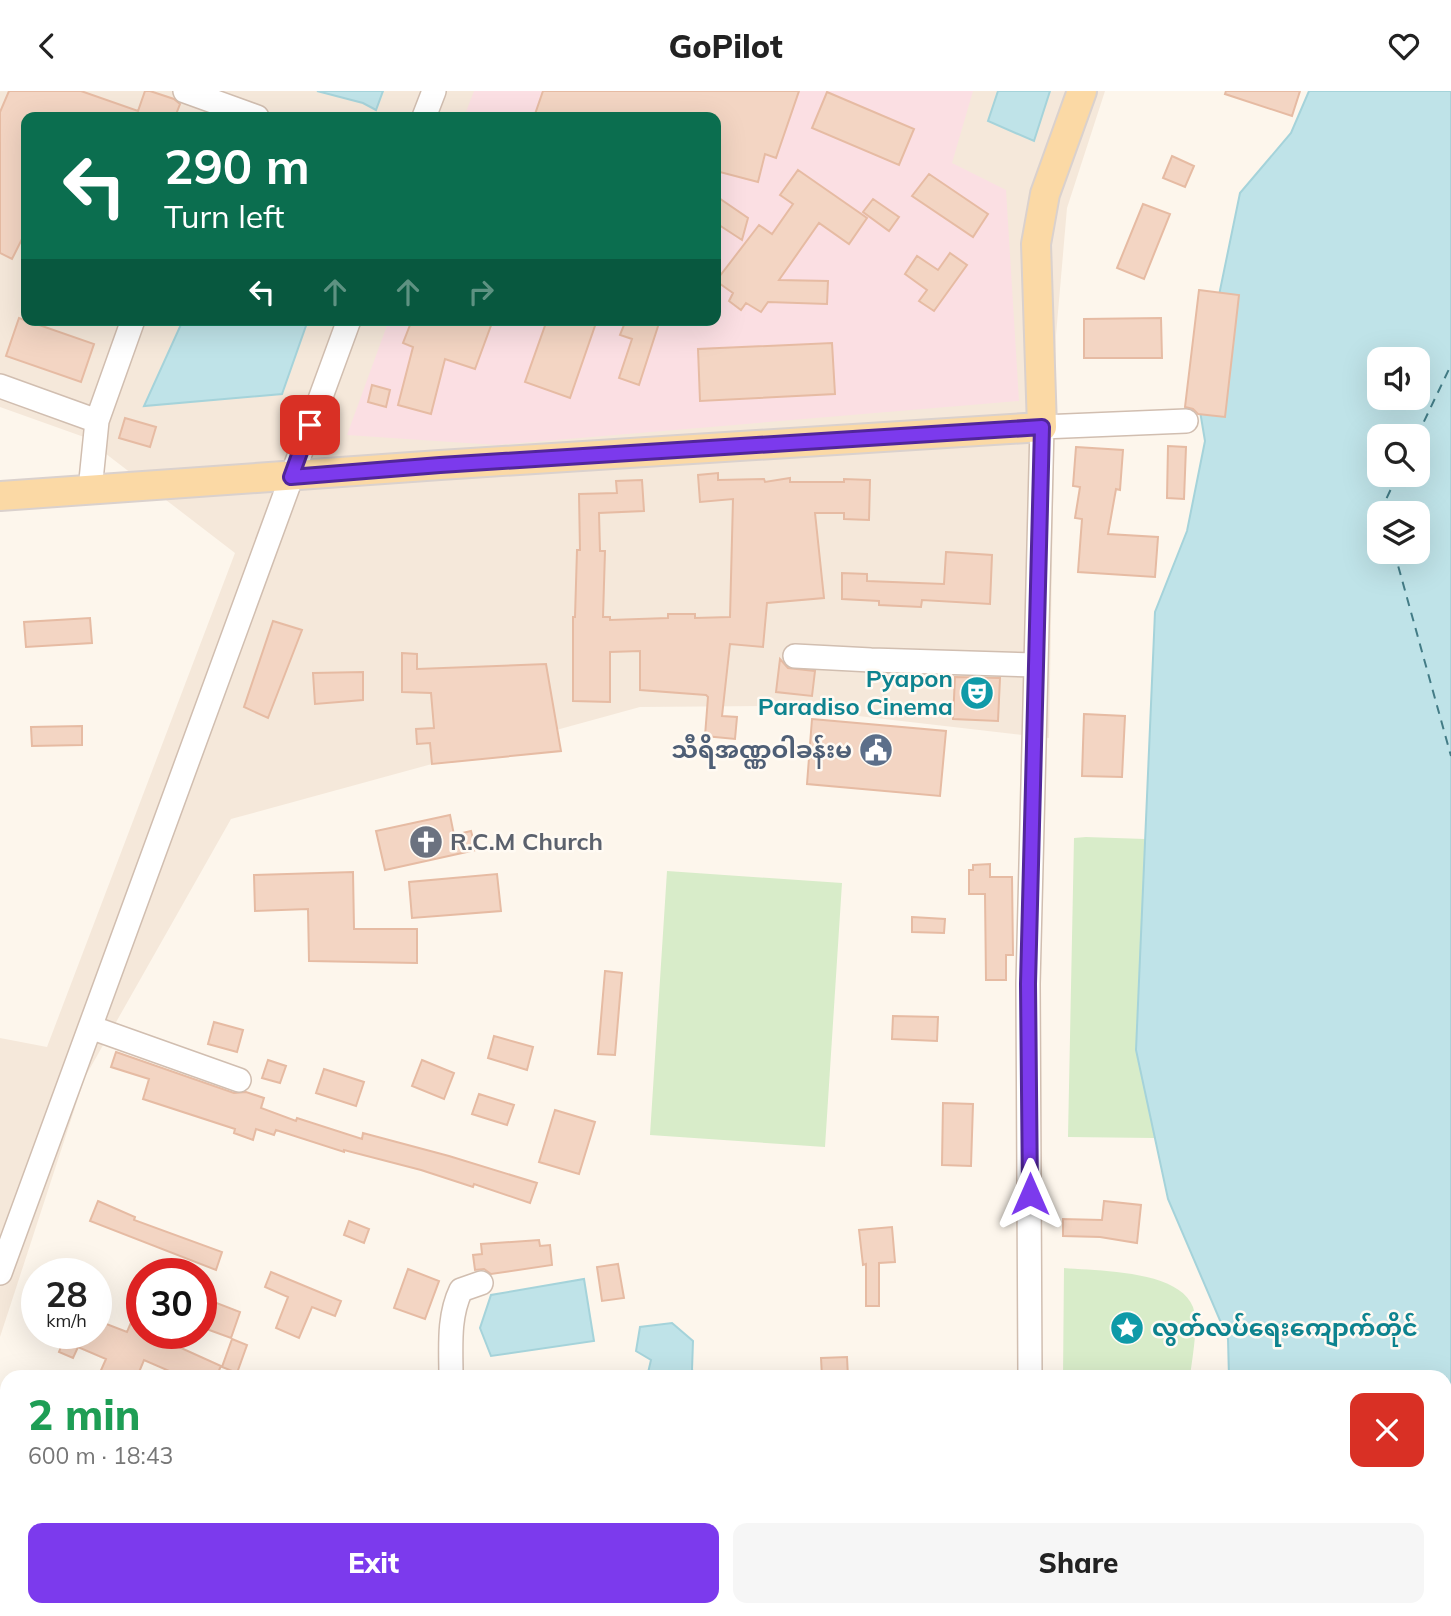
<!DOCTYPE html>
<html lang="en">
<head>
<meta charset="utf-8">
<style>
	:root { --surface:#fff; --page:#f6f6f6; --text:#222; --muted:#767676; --accent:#7c3aed }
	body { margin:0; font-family:Mulish,"Noto Sans Myanmar",sans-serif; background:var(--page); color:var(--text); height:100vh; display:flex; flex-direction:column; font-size:26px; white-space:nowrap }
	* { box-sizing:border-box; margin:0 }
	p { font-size:23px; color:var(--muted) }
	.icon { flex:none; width:38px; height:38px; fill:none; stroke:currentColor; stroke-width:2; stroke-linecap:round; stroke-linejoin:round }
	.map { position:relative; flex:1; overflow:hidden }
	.sheet { position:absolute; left:0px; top:1279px; width:1452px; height:247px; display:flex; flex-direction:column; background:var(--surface); border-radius:21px 21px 0 0; box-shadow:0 7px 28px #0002 }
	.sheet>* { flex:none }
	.hud { position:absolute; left:21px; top:21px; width:700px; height:214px; border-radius:14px; box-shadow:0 7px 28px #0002; background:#0b6e4f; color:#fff; overflow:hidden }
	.tools { position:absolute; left:1367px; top:256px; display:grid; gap:14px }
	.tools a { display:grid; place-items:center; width:63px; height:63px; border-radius:14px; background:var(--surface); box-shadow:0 7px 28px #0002; font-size:35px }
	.speed { position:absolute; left:21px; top:1167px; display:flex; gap:14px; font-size:35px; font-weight:700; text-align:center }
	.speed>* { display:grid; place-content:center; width:91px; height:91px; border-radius:50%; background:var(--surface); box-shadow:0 7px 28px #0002; line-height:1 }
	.speed small { font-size:18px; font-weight:400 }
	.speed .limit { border:10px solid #d22; background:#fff; color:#111 }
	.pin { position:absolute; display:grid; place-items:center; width:60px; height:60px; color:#fff; margin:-30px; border-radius:14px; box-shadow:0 4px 10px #0006 }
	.me { position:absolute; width:77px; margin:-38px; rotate:0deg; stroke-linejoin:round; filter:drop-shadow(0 0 5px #0008) }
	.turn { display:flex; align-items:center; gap:24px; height:147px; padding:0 28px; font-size:32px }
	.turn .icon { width:91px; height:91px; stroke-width:2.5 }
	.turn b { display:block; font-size:49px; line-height:60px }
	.lanes { display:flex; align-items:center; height:66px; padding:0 28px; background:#0003; justify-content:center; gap:35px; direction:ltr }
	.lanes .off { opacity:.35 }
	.round { display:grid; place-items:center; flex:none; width:74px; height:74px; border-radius:14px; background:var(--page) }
	.headline { display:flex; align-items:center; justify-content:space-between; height:119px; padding:0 28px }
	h1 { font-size:42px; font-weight:800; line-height:52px; color:#1e9e55 }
	.button { display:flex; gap:14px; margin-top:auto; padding:14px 28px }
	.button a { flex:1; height:80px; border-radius:14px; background:var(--accent); color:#fff; font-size:28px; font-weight:800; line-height:80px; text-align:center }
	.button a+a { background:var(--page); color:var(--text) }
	header { display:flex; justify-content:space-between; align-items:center; height:91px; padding:0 28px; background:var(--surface); font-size:32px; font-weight:800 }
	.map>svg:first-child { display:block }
	.residential { fill:#f5e8da; fill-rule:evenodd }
	.medical { fill:#fbdfe3 }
	.green { fill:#d8ecc9 }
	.water { fill:#bfe3e8; stroke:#a5d3da; stroke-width:2; fill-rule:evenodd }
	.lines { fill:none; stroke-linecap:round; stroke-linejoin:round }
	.ferry { stroke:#437c86; stroke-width:2; stroke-dasharray:9 7; stroke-linecap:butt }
	.building { fill:#f3d5c3; stroke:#e6bba3; stroke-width:2 }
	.minor-casing { stroke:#d1beb0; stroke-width:26 }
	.major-casing { stroke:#dad1cd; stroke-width:32 }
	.minor { stroke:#fff; stroke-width:23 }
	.major { stroke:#fbd9a5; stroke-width:28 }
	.route-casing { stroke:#51269a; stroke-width:18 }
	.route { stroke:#7c3aed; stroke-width:12 }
	.labels { text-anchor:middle; stroke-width:5; stroke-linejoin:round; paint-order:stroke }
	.culture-label { font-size:24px; font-weight:bold; fill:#0d838f; stroke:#fffaf3; text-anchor:end }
	.service-label { font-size:24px; font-weight:bold; fill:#4e5e75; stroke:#fffaf3; text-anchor:end }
	.worship-label { font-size:24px; font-weight:bold; fill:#5b616d; stroke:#fffaf3; text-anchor:start }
</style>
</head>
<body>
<header><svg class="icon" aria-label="back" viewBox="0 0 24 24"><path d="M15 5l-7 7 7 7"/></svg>GoPilot<svg class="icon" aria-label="heart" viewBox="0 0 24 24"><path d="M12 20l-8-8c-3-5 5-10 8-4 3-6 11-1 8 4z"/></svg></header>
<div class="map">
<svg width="1451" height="1525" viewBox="0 0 1451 1525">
	<rect width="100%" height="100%" fill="#fdf6ec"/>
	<path class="residential" d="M 0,0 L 1105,0 L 1067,117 L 1056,244 L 1049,647 L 772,615 L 640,616 L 231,728 L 85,986 L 0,1246 L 0,947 L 47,956 L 235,462 L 84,346 L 0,316 ZM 26,26 L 716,26 L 716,229 L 26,229 Z
		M 548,1519 L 1238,1519 L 1239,1525 L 501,1525 Z"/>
	<path class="medical" d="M 474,0 L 973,0 L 952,72 L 1006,99 L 1019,310 L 496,354 L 347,344 L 389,229 L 716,229 L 716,26 L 464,26 Z"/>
	<path class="green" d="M 1086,746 L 1145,748 L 1136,959 L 1155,1047 L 1068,1046 L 1074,747 Z
		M 667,780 L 842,792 L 825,1056 L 650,1044 Z
		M 1064,1177 C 1098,1180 1179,1179 1193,1216 C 1199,1233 1192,1268 1190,1286 L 1063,1286 Z"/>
	<path class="water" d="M 317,0 L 383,0 L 376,19 L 363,12 Z
		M 998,0 L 1050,0 L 1034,50 L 988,30 Z
		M 1309,0 L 1451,0 L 1451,1525 L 1263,1525 L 1262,1519 L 1446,1519 L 1446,1286 L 1229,1286 L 1228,1248 L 1168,1108 L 1136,959 L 1155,521 L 1187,440 L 1205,350 L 1196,296 L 1210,248 L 1240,102 L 1291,42 ZM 1379,268 L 1418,268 L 1418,306 L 1379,306 ZM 1379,345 L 1418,345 L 1418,383 L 1379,383 ZM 1379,422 L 1418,422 L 1418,460 L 1379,460 Z
		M 183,229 L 308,229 L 282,303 L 144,315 Z
		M 584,1188 L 594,1250 L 491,1265 L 480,1237 L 491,1204 Z
		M 672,1232 L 693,1250 L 692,1279 L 702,1286 L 647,1286 L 651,1269 L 636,1260 L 640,1236 Z"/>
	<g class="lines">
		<path class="ferry" d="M 1417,345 L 1451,274
			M 1383,422 L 1382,417 L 1398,383
			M 1394,460 L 1451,665"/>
	</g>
	<path class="building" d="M 9,0 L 81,0 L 138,20 L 145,0 L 150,0 L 174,8 L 180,13 L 175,26 L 26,26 L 26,140 L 12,168 L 0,162 L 0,21 Z
		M 543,0 L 799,0 L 776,67 L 765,63 L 758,91 L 716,80 L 716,26 L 534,26 Z
		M 1226,0 L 1300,0 L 1292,25 L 1225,3 Z
		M 827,1 L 914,38 L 899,74 L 812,37 Z
		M 1172,65 L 1194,75 L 1185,96 L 1163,87 Z
		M 798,79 L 867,127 L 849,153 L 819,132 L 779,189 L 828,190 L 827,213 L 768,211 L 761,221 L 746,212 L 741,219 L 729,210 L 733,202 L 716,190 L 759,134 L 772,143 L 793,113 L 780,104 Z
		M 929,83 L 988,123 L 973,146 L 912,105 Z
		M 716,105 L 748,127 L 742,149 L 716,132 Z
		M 873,108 L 899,126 L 889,140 L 863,121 Z
		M 1143,113 L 1170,123 L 1144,188 L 1117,177 Z
		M 950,162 L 967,174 L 934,220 L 919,210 L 927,199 L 905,183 L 917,165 L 938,179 Z
		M 1199,199 L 1239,204 L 1225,326 L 1198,323 L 1193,318 L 1185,316 Z
		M 19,227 L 94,253 L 81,291 L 6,265 Z
		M 1161,227 L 1162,267 L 1084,267 L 1084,228 Z
		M 412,229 L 493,229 L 475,278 L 445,268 L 431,323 L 398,314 L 413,256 L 403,252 Z
		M 547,229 L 597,229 L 570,307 L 525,291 Z
		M 626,229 L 660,229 L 639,294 L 619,287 L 632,248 L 620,244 Z
		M 832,252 L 835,303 L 700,310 L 698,258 Z
		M 372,294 L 390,299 L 386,316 L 368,311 Z
		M 125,327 L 156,336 L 150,356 L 119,347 Z
		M 1168,355 L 1186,356 L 1184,408 L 1167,407 Z
		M 1076,356 L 1123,359 L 1120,399 L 1116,398 L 1108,443 L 1158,446 L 1155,486 L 1078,481 L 1082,428 L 1075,427 L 1080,396 L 1073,395 Z
		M 718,382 L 718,389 L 764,388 L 765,391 L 790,387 L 790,391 L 844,391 L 844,388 L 870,389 L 869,429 L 844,428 L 844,422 L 815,422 L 824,507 L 767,512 L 763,556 L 730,553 L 722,625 L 737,626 L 735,648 L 705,645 L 708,606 L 706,604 L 640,599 L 640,560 L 610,561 L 610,611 L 573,610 L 573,526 L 575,526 L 577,459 L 580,459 L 579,403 L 617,402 L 616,390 L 642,389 L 644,420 L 599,422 L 600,460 L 605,460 L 603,526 L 610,526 L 610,529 L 668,527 L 668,523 L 695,523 L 695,527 L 730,526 L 733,408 L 700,411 L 698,384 Z
		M 946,461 L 992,464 L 990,513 L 922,509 L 921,516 L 879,514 L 879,510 L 842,508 L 842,482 L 867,483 L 867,490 L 944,493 Z
		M 90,527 L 92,552 L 26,556 L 24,531 Z
		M 273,530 L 302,539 L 268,627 L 244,616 Z
		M 402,562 L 417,563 L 417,578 L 546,573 L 561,660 L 432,673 L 430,652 L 417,653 L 416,638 L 434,637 L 431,602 L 402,601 Z
		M 780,568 L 788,577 L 815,580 L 812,605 L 776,601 Z
		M 363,581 L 363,609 L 315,613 L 313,582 Z
		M 955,586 L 1000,587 L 998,630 L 953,628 Z
		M 1084,623 L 1125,625 L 1122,686 L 1082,685 Z
		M 812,628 L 946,640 L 940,705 L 807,693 Z
		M 82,635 L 82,654 L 32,655 L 31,636 Z
		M 450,724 L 454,744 L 471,740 L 476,759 L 385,779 L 376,740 Z
		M 990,773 L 990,786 L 1012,786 L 1013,864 L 1006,864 L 1006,889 L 986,889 L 985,803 L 969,803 L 969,779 L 973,779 L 973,774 Z
		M 353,781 L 354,838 L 417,838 L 417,872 L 309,870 L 308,818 L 255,820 L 254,784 Z
		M 497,783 L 501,820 L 412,827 L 409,791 Z
		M 912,826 L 945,828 L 944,842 L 912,841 Z
		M 605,880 L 622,882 L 615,964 L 598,963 Z
		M 893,925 L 938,926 L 937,950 L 892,948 Z
		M 214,931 L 243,939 L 237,961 L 208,953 Z
		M 494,945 L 533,956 L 527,979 L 488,967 Z
		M 116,961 L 234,1002 L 246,1001 L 264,1007 L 261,1017 L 296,1030 L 297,1027 L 362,1048 L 363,1042 L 449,1065 L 537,1092 L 530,1112 L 474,1093 L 473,1096 L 421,1079 L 344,1059 L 344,1061 L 276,1039 L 274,1044 L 256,1038 L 253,1049 L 234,1042 L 235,1038 L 143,1008 L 149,988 L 111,976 Z
		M 268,969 L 286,975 L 280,992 L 262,987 Z
		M 422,969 L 454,982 L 444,1008 L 412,995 Z
		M 324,978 L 364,991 L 356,1015 L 316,1002 Z
		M 479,1003 L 514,1014 L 507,1034 L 472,1023 Z
		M 943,1012 L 973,1013 L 971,1075 L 942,1074 Z
		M 555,1019 L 595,1031 L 579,1083 L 539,1071 Z
		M 98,1110 L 135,1126 L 134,1129 L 222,1161 L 216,1179 L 90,1130 Z
		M 1104,1110 L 1141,1114 L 1137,1152 L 1100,1146 L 1063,1145 L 1063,1128 L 1102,1129 Z
		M 349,1130 L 369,1138 L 364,1152 L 344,1144 Z
		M 892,1136 L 895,1171 L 879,1172 L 879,1215 L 866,1215 L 866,1173 L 863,1174 L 859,1139 Z
		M 539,1149 L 540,1155 L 550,1154 L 552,1174 L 491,1183 L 484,1178 L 475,1179 L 473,1164 L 482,1163 L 481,1153 Z
		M 618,1173 L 624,1207 L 602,1210 L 597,1176 Z
		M 408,1178 L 439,1190 L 425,1228 L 394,1217 Z
		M 271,1181 L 341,1210 L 335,1225 L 312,1216 L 299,1247 L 276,1237 L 288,1206 L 265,1196 Z
		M 142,1206 L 142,1242 L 148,1242 L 221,1275 L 216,1286 L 183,1286 L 144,1269 L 137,1286 L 98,1286 L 106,1268 L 78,1256 L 73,1267 L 59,1261 L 62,1253 L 38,1243 L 96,1242 L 96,1229 L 127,1241 Z
		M 201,1206 L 240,1221 L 231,1247 L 201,1236 Z
		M 232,1248 L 247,1254 L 237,1282 L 222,1276 Z
		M 847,1266 L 848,1286 L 822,1286 L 821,1267 Z"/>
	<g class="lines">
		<g class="minor-casing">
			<path id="minor" d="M 185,0 L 257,26
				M 424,26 L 434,0
				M 0,295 L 97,330
				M 90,399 L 97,330 L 133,229
				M 795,565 L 871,569 L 1036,574
				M 90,936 L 239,989
				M 0,1182 L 349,229
				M 451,1286 C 451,1256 448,1226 461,1199 L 481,1192
				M 1030,1286 L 1028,893 L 1042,336 L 1186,330
				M 467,1519 L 468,1525
				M 1044,1519 L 1045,1525
				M 709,1525 L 749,1519"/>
		</g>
		<g class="major-casing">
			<path id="major" d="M 0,405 L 440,374 L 1042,336 L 1036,153 L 1045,103 L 1082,0"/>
		</g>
		<use href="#minor" class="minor"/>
		<use href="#major" class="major"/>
	</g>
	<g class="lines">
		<g class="route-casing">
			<path id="route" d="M 310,334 L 291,386 L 440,374 L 1042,336 L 1028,893 L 1030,1103"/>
		</g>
		<use href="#route" class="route"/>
	</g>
	<defs>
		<g id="theatre-disc" transform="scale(1.75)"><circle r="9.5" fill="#0f9aa8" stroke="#fffaf3"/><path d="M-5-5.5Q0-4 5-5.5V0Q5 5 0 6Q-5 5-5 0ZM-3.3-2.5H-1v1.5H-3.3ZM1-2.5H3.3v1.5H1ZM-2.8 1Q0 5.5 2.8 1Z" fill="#fff"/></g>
		<g id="civic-disc" transform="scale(1.75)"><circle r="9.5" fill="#5c6f8a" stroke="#fffaf3"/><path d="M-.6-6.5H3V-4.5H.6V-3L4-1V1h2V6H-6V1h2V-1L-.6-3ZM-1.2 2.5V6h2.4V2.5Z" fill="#fff"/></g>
		<g id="church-disc" transform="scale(1.75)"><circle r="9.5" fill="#6b7280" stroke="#fffaf3"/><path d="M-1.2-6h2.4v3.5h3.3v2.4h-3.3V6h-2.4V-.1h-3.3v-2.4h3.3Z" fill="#fff"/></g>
		<g id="sight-disc" transform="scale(1.75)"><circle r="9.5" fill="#0f9aa8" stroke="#fffaf3"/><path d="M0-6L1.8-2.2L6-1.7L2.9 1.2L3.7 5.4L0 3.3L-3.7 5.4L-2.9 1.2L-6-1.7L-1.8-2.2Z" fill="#fff"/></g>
	</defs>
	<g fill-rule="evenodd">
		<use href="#theatre-disc" x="977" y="602"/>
		<use href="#civic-disc" x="876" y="659"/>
		<use href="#church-disc" x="426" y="751"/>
		<use href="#sight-disc" x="1127" y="1237"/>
	</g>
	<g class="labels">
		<g class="culture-label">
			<text x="953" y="596">Pyapon<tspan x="953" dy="28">Paradiso Cinema</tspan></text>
			<text x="1152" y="1245" text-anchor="start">လွတ်လပ်ရေးကျောက်တိုင်</text>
		</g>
		<g class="service-label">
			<text x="852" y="667">သီရိအဏ္ဏဝါခန်းမ</text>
		</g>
		<g class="worship-label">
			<text x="450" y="759">R.C.M Church</text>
		</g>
	</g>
</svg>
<div class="tools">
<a><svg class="icon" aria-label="sound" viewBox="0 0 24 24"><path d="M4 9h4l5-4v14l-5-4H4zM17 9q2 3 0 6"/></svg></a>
<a><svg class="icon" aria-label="search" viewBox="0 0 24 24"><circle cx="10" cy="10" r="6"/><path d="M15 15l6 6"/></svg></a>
<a><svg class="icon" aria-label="layers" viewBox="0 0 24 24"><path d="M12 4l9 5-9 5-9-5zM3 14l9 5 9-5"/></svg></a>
</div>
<div class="speed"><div>28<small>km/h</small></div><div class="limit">30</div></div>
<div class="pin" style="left:310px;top:334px;background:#d93025"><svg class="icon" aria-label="arrive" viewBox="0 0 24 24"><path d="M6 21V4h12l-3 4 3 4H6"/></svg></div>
<svg class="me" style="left:1030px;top:1103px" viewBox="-20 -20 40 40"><path d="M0-17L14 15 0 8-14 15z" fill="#7c3aed" stroke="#fff" stroke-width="4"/></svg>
<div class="hud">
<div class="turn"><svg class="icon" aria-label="left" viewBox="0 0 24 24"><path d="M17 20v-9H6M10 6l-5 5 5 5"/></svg><div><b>290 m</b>Turn left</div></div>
<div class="lanes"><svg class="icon" aria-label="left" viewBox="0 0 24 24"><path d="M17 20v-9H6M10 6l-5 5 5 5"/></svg><svg class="icon off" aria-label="ahead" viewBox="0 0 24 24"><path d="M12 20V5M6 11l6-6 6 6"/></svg><svg class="icon off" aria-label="ahead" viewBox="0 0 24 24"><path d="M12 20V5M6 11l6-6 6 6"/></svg><svg class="icon off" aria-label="right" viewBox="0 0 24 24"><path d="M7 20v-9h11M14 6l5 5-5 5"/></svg></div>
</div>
<section class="sheet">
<div class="headline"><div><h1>2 min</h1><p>600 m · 18:43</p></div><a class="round" style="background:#d93025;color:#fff"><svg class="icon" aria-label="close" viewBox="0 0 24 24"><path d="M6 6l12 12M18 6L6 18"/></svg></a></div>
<div class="button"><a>Exit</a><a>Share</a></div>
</section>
</div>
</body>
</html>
